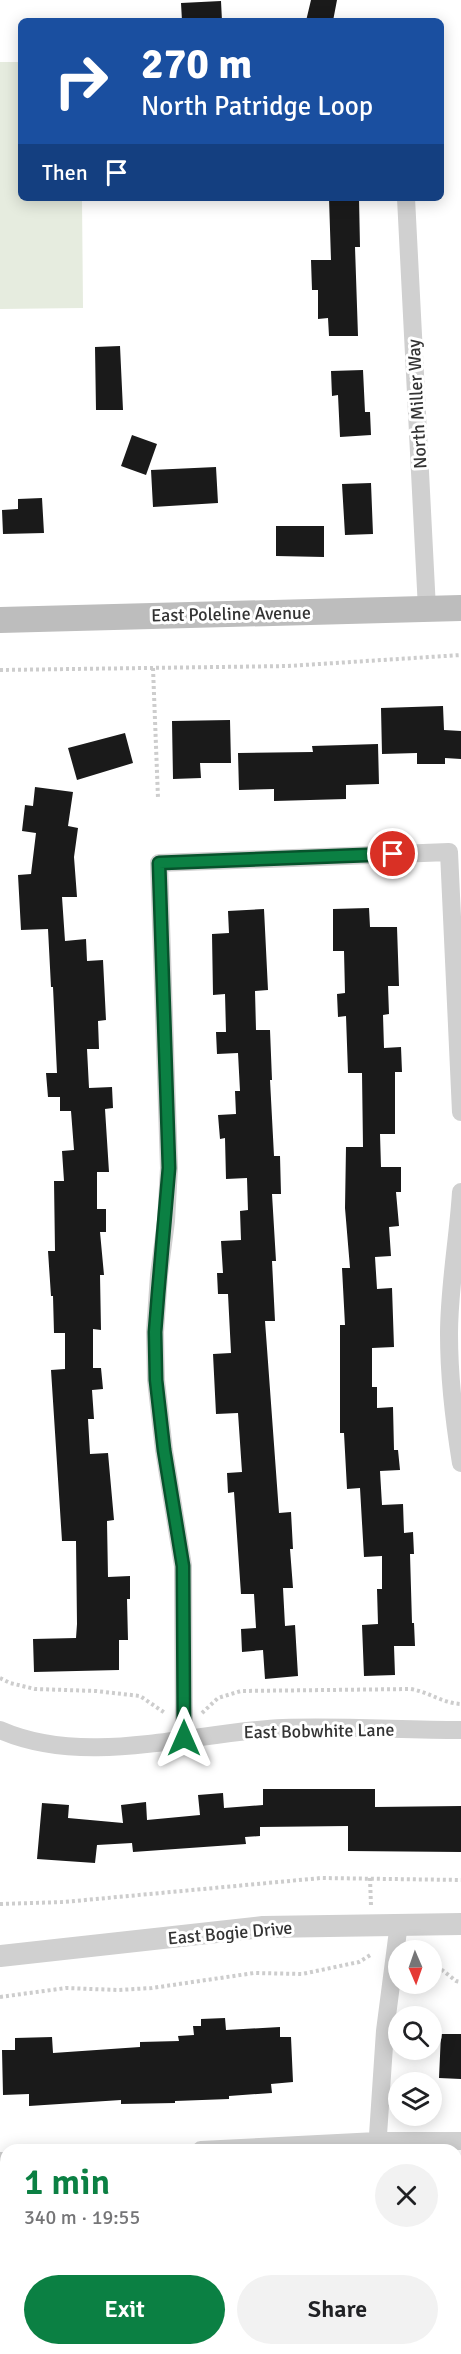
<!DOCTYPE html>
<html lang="en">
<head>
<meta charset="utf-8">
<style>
	:root { --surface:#fff; --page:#f2f2f2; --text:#202124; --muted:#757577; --accent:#0b8043 }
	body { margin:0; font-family:Signika,sans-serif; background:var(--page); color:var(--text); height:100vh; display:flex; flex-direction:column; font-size:22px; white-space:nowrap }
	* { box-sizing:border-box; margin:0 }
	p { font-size:20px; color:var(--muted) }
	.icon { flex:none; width:33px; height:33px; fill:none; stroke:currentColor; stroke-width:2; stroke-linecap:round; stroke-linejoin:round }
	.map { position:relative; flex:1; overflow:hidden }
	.details { position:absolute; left:0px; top:2144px; width:462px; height:212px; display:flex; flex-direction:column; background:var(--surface); border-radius:18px 18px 0 0; box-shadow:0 3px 15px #0003 }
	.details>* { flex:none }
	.top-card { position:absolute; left:18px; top:18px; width:426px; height:183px; border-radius:9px; box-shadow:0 3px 15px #0003; background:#1a4fa0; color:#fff; overflow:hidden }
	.needle { width:39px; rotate:178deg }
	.fabs { position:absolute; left:388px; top:1940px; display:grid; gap:12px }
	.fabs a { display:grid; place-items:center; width:54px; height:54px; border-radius:50%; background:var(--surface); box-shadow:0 3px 15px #0003; font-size:30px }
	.pin { position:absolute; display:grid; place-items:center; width:51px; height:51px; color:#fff; margin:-26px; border:3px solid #fff; border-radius:50%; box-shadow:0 2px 6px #0007 }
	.me { position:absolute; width:66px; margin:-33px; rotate:0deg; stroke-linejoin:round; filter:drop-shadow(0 0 4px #0008) }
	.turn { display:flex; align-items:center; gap:21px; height:126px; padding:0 24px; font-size:27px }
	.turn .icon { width:78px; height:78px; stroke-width:2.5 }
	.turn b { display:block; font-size:42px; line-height:51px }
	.then { display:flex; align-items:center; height:57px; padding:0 24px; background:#0003; gap:12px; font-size:22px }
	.round { display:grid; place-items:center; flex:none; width:63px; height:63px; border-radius:32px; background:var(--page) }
	.head { display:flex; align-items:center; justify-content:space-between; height:102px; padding:0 24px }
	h1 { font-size:36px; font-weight:600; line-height:45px; color:var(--accent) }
	.action { display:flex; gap:12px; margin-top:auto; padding:12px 24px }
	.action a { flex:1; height:69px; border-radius:36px; background:var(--accent); color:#fff; font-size:24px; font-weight:600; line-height:69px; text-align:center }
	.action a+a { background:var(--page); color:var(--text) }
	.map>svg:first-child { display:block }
	.grass { fill:#e6ecdf }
	.building { fill:#1a1a1a }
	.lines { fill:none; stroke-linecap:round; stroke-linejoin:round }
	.path { stroke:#cdcdcd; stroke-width:4; stroke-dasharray:3 3; stroke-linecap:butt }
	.minor { stroke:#d0d0d0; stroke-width:18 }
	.tertiary { stroke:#d0d0d0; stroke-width:22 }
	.secondary { stroke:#bdbdbd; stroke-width:26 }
	.route-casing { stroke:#07532c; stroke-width:15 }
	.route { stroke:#0b8043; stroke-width:10 }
	.labels { text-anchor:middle; stroke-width:6; stroke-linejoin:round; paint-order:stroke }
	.street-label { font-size:18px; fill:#333; stroke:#fff }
</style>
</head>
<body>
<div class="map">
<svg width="461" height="2354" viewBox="0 0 461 2354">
	<rect width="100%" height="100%" fill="#fff"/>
	<path class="grass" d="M 0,62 L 21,62 L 21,198 L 82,198 L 83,308 L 0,309 Z"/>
	<path class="building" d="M 311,0 L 337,0 L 333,21 L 306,21 Z
		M 221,1 L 222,21 L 182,21 L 181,3 Z
		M 329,198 L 359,198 L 360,247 L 355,247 L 358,336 L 329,336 L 328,318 L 318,319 L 318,290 L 312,290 L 311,260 L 331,260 Z
		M 120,346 L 123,410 L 96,410 L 95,347 Z
		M 363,370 L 365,412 L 370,412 L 371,435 L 340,437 L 338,395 L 332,396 L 331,371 Z
		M 132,435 L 157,444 L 146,475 L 121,466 Z
		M 216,467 L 218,503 L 153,507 L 151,470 Z
		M 371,483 L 373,534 L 345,535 L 342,484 Z
		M 42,498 L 44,533 L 3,534 L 2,510 L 18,509 L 18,499 Z
		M 276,526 L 324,526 L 324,557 L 276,556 Z
		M 443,706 L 444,730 L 461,731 L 461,759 L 445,758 L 445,764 L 417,764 L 417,753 L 382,754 L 381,708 Z
		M 230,720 L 231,763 L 200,763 L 201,778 L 173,779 L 172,721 Z
		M 125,733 L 133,763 L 77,780 L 68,748 Z
		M 378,744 L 379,784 L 346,785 L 346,799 L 274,801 L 274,789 L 239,790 L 238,753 L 313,752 L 312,746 Z
		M 35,787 L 73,792 L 68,826 L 78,828 L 74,857 L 77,897 L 62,897 L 65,941 L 86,939 L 87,961 L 103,960 L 106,1020 L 98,1021 L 99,1049 L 87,1049 L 89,1088 L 112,1087 L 113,1108 L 105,1109 L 109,1172 L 97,1172 L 97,1209 L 106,1209 L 106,1232 L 100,1232 L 104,1275 L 100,1275 L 101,1330 L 93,1329 L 93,1368 L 101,1368 L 103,1389 L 92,1390 L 94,1419 L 88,1419 L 90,1454 L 108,1453 L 114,1520 L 107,1521 L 108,1577 L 130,1576 L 130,1599 L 127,1599 L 128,1640 L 119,1640 L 119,1670 L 34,1672 L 33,1639 L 76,1638 L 77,1624 L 76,1541 L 62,1541 L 51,1370 L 65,1369 L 65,1333 L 54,1333 L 53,1296 L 51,1296 L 48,1251 L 55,1251 L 54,1181 L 64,1181 L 62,1151 L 74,1150 L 71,1111 L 60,1111 L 60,1097 L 48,1097 L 46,1073 L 57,1073 L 53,987 L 51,987 L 48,929 L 21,930 L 18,875 L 31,874 L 36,833 L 22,831 L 25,805 L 33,806 Z
		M 369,908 L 370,927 L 397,927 L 399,986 L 388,986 L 389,1014 L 383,1015 L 384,1048 L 401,1047 L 402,1072 L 395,1072 L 395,1134 L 380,1134 L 381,1167 L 401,1167 L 401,1192 L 396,1192 L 399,1226 L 389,1227 L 391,1256 L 375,1257 L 377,1289 L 392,1288 L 394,1347 L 372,1348 L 372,1387 L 377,1387 L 377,1408 L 393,1407 L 394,1450 L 398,1450 L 400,1470 L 380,1471 L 382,1505 L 403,1504 L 404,1533 L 413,1532 L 414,1554 L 410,1554 L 412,1623 L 414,1623 L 415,1646 L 394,1646 L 395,1675 L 364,1676 L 362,1625 L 378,1624 L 377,1589 L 382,1589 L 382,1556 L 364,1557 L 360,1488 L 347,1489 L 344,1433 L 340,1433 L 340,1325 L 345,1325 L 342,1268 L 350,1268 L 345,1208 L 346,1147 L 363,1147 L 362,1073 L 348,1073 L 346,1016 L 338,1017 L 337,994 L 345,993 L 344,951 L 333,951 L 333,909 Z
		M 264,909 L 268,990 L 255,991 L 256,1030 L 270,1030 L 272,1080 L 270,1080 L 274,1156 L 280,1156 L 281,1194 L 272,1194 L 276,1261 L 272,1261 L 275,1321 L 265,1321 L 279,1513 L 291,1512 L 293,1549 L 290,1549 L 293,1588 L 283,1588 L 285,1626 L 295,1625 L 298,1676 L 265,1679 L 263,1650 L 242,1652 L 241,1629 L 256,1628 L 254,1594 L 241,1594 L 234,1492 L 228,1493 L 227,1473 L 242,1472 L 238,1413 L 216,1414 L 213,1354 L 231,1353 L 228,1294 L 218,1294 L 217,1273 L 223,1273 L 221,1241 L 241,1240 L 240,1211 L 248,1210 L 247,1178 L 226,1179 L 225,1138 L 220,1139 L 218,1115 L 236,1114 L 235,1091 L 240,1091 L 238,1053 L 217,1054 L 216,1032 L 226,1032 L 225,994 L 213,995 L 212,934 L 229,933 L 228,911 Z
		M 263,1789 L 375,1789 L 375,1807 L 461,1806 L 461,1852 L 348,1851 L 348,1826 L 260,1827 L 260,1836 L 245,1837 L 246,1844 L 133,1852 L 132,1843 L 97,1845 L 95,1863 L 37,1859 L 42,1803 L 69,1805 L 68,1818 L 123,1823 L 121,1805 L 146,1802 L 147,1820 L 200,1815 L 198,1795 L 223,1793 L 224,1808 L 263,1805 Z
		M 225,2018 L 226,2030 L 280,2027 L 280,2037 L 291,2037 L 293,2082 L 271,2084 L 272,2093 L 229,2096 L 229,2099 L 175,2101 L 175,2103 L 121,2104 L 121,2100 L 29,2106 L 29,2094 L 3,2095 L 2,2050 L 15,2050 L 15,2038 L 52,2037 L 53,2053 L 140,2047 L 140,2042 L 179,2041 L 178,2036 L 194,2035 L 193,2026 L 201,2026 L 201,2019 Z
		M 441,2034 L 461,2034 L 461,2079 L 439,2078 Z"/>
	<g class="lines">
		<path class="path" d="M 153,668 L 158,798
			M 0,670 L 288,666 L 461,655
			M 0,1678 L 10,1683 L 35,1689 L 96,1691 L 140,1696 L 165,1713
			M 202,1713 L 218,1698 L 241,1691 L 411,1689 C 429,1692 442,1703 461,1704
			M 370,1878 L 371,1906
			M 0,1904 L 64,1902 L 321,1878 L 461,1880
			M 432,1962 L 456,1981 L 461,1982
			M 0,1997 L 66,1988 L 118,1990 L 152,1988 L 254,1973 L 302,1974 L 359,1962 L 372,1954"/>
		<path class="minor" d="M 406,198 L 427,609
			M 461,1192 C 458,1240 449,1287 449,1334 C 449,1378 454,1420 461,1463
			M 0,1730 C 86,1768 193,1732 283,1728 C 342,1726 402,1730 461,1730
			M 184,1738 L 183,1566 L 164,1450 L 156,1380 L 155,1332 L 159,1275 L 166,1221 L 169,1168 L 159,863 L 449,852 L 461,1112
			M 201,2150 L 377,2141 L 461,2141
			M 377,2150 L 385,2031 L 399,1923
			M 0,2161 L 6,2161
			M 403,2349 L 404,2354"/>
		<path class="tertiary" d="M 0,1956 L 263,1927 L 461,1924"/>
		<path class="secondary" d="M 0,620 L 461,608"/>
	</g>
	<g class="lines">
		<g class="route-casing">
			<path id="route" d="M 184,1738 L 183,1566 L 164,1450 L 156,1380 L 155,1332 L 158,1294 L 169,1168 L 159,863 L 393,854"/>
		</g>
		<use href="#route" class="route"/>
	</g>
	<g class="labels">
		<g class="street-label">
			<text transform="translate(417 404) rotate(-93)" y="6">North Miller Way</text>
			<text transform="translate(231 614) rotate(-1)" y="6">East Poleline Avenue</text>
			<text transform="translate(319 1731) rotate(-1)" y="6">East Bobwhite Lane</text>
			<text transform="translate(230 1933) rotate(-5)" y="6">East Bogie Drive</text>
		</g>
	</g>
</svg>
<div class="fabs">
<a><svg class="needle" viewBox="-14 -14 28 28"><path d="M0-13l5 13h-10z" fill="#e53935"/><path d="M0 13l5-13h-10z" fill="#757577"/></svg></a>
<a><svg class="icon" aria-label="search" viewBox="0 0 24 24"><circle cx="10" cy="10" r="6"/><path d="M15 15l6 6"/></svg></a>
<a><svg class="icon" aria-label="layers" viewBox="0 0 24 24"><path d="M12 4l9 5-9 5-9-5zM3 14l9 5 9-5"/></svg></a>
</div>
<div class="pin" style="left:393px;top:854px;background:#d93025"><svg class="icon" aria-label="arrive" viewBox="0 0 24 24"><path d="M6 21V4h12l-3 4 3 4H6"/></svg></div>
<svg class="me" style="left:184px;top:1738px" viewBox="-20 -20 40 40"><path d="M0-17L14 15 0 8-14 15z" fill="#0b8043" stroke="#fff" stroke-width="4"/></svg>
<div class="top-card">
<div class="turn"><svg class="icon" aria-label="right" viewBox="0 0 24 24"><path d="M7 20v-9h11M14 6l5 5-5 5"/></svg><div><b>270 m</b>North Patridge Loop</div></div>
<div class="then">Then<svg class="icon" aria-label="arrive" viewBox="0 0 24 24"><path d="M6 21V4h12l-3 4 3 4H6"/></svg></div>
</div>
<section class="details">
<div class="head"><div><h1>1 min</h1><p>340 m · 19:55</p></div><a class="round"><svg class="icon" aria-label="close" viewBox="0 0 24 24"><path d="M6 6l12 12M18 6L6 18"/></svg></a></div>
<div class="action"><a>Exit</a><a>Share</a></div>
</section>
</div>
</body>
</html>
